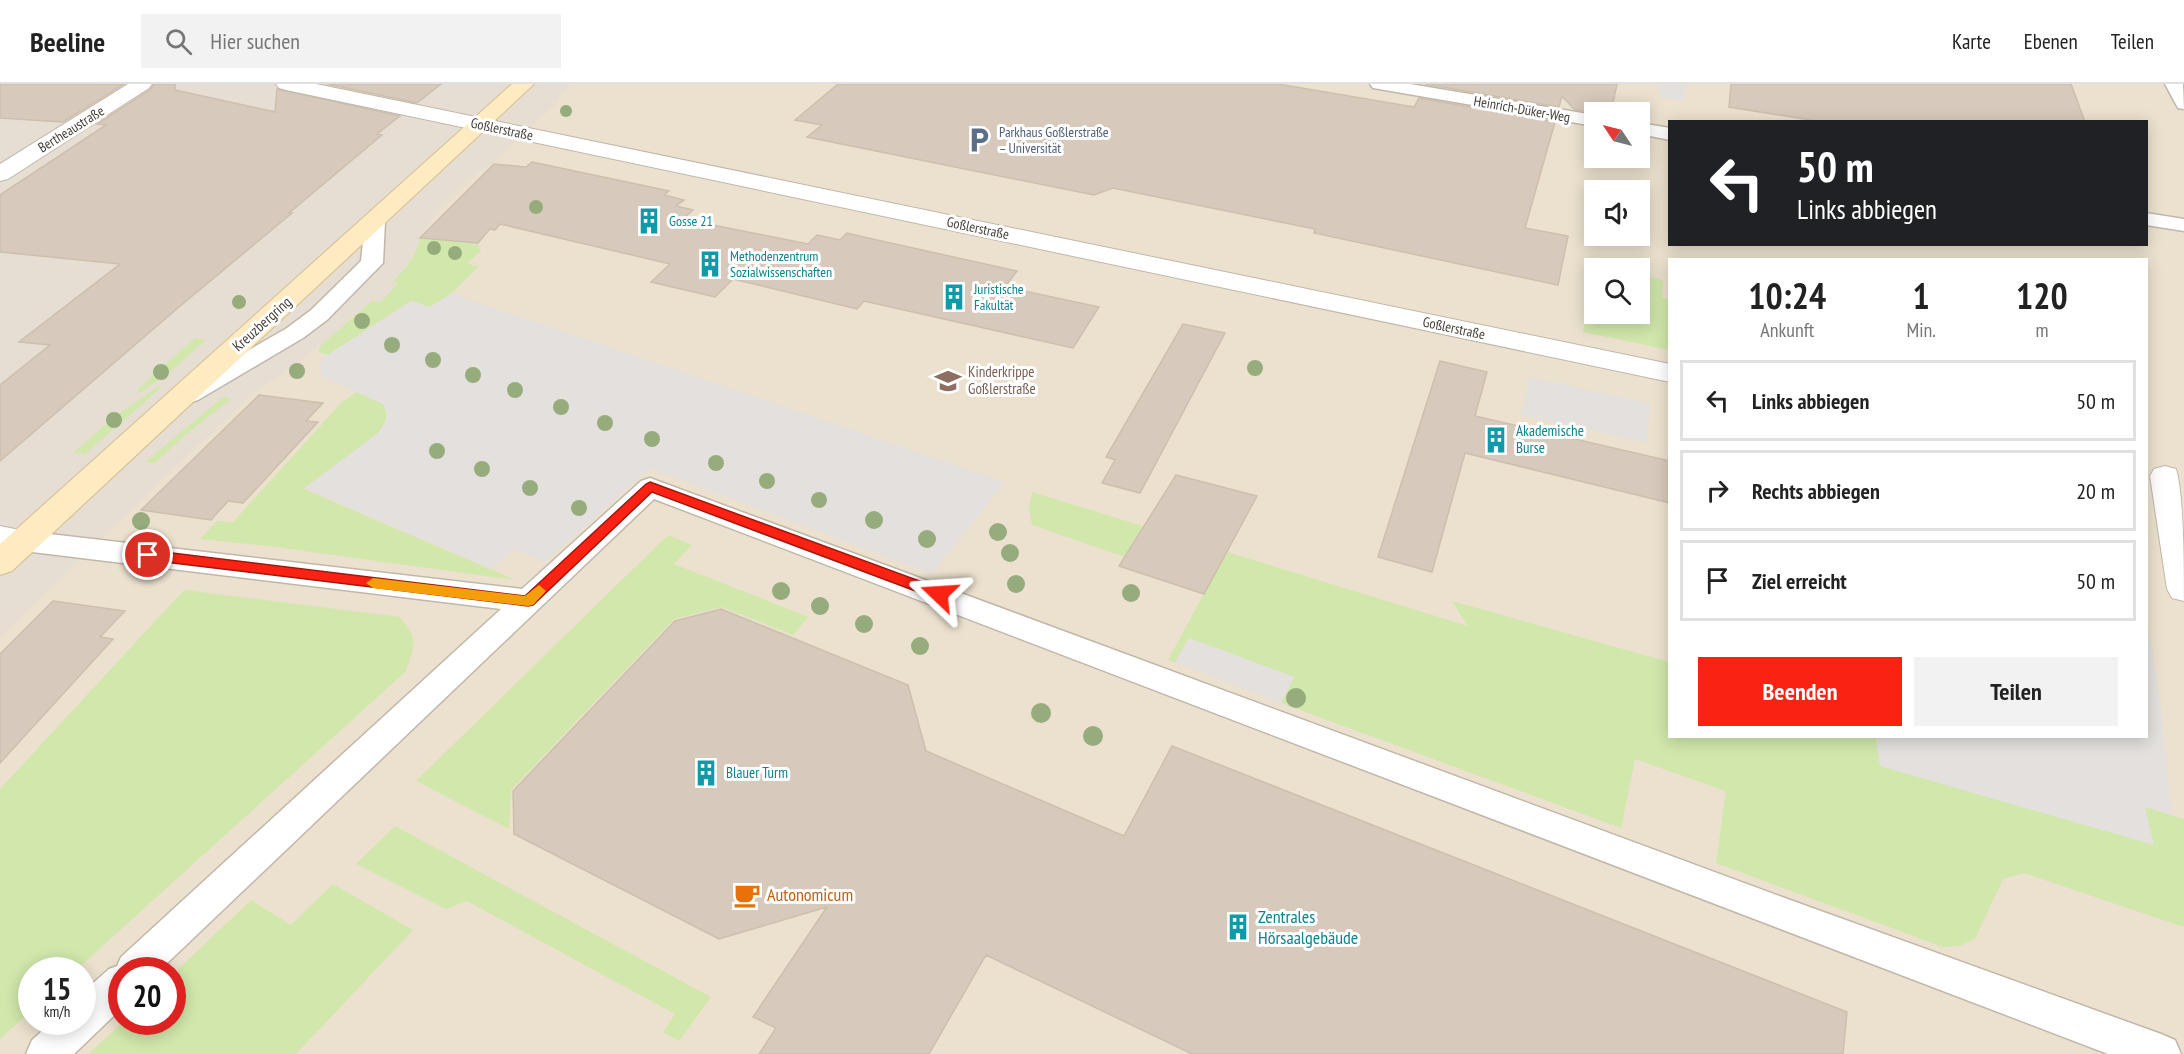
<!DOCTYPE html>
<html lang="de">
<head>
<meta charset="utf-8">
<style>
	:root { --surface:#fff; --page:#f2f2f2; --text:#222; --muted:#767676; --line:#e0e0e0; --accent:#fa2313 }
	body { margin:0; font-family:"PT Sans Narrow",sans-serif; background:var(--page); color:var(--text); height:100vh; display:flex; flex-direction:column; font-size:22px; white-space:nowrap }
	* { box-sizing:border-box; margin:0 }
	p { font-size:20px; color:var(--muted) }
	.icon { flex:none; width:33px; height:33px; fill:none; stroke:currentColor; stroke-width:2; stroke-linecap:round; stroke-linejoin:round }
	.map { position:relative; flex:1; overflow:hidden }
	.sheet { position:absolute; left:1668px; top:174px; width:480px; height:480px; display:flex; flex-direction:column; background:var(--surface); border-radius:0px; box-shadow:0 3px 15px #0003 }
	.sheet>* { flex:none }
	.top-card { position:absolute; left:1668px; top:36px; width:480px; height:126px; border-radius:0px; box-shadow:0 3px 15px #0003; background:#202124; color:#fff; overflow:hidden }
	.needle { width:39px; rotate:305deg }
	.controls { position:absolute; left:1584px; top:18px; display:grid; gap:12px }
	.controls a { display:grid; place-items:center; width:66px; height:66px; border-radius:0px; background:var(--surface); box-shadow:0 3px 15px #0003; font-size:30px }
	.speed { position:absolute; left:18px; top:873px; display:flex; gap:12px; font-size:30px; font-weight:700; text-align:center }
	.speed>* { display:grid; place-content:center; width:78px; height:78px; border-radius:50%; background:var(--surface); box-shadow:0 3px 15px #0003; line-height:1 }
	.speed small { font-size:15px; font-weight:400 }
	.speed .limit { border:9px solid #d22; background:#fff; color:#111 }
	.pin { position:absolute; display:grid; place-items:center; width:51px; height:51px; color:#fff; margin:-26px; border:3px solid #fff; border-radius:50%; box-shadow:0 2px 6px #0007 }
	.me { position:absolute; width:66px; margin:-33px; rotate:290deg; stroke-linejoin:round; filter:drop-shadow(0 0 4px #0008) }
	.turn { display:flex; align-items:center; gap:21px; height:126px; padding:0 30px; font-size:27px }
	.turn .icon { width:78px; height:78px; stroke-width:2.5 }
	.turn b { display:block; font-size:42px; line-height:51px }
	.eta { display:flex; justify-content:space-evenly; align-items:center; height:102px; text-align:center }
	.eta b { font-size:36px; font-weight:600; line-height:42px }
	.primary-button { display:flex; gap:12px; margin-top:auto; padding:12px 30px }
	.primary-button a { flex:1; height:69px; border-radius:0px; background:var(--accent); color:#fff; font-size:24px; font-weight:600; line-height:69px; text-align:center }
	.primary-button a+a { background:var(--page); color:var(--text) }
	ul { padding:0; list-style:none }
	li { display:flex; align-items:center; gap:18px; height:81px; margin:0 12px 9px; padding:0 18px; border:3px solid var(--line); border-radius:0px }
	li div { flex:1 }
	li b { display:block; font-size:22px }
	li em { font-style:normal }
	header { display:flex; align-items:center; gap:36px; box-sizing:border-box; height:84px; padding:0 30px; background:var(--surface); border-bottom:2px solid var(--line) }
	header strong { font-size:28px }
	nav { display:flex; gap:33px; margin-inline-start:auto; font-size:21px }
	.search { width:420px; height:54px; background:var(--page); display:flex; align-items:center; gap:15px; box-sizing:border-box; padding:0 21px; border-radius:0px; color:var(--muted); font-size:22px }
	.map>svg:first-child { display:block }
	.residential { fill:#e6ded2 }
	.education { fill:#ebe1ce; fill-rule:evenodd }
	.green { fill:#d1e7ac }
	.parking { fill:#e3e0dd }
	.building { fill:#d7cabc; stroke:#cebfad; stroke-width:1.5 }
	.lines { fill:none; stroke-linecap:round; stroke-linejoin:round }
	.lane-casing { stroke:#c0b7aa; stroke-width:3 }
	.street-casing { stroke:#c0b7aa; stroke-width:2 }
	.secondary-casing { stroke:#d3bd93; stroke-width:2 }
	.lane { fill:#fff; fill-rule:evenodd }
	.street { fill:#fff; fill-rule:evenodd }
	.secondary { fill:#ffebc2; fill-rule:evenodd }
	.tree { fill:#96ac7d }
	.route { fill:#fa2313; stroke:#a2170c; stroke-width:1.5 }
	.slow { fill:#f59e0b }
	.labels { text-anchor:middle; stroke-width:6; stroke-linejoin:round; paint-order:stroke }
	.far-street-label { font-size:14px; fill:#443d34; stroke:#fff }
	.far-service-label { font-size:14px; fill:#4e5e75; stroke:#fff; text-anchor:start }
	.far-culture-label { font-size:14px; fill:#0d838f; stroke:#fff; text-anchor:start }
	.street-label { font-size:15px; fill:#443d34; stroke:#fff }
	.education-label { font-size:15px; fill:#785e54; stroke:#fff; text-anchor:start }
	.culture-label { font-size:15px; fill:#0d838f; stroke:#fff; text-anchor:start }
	.near-food-label { font-size:18px; fill:#c56008; stroke:#fff; text-anchor:start }
	.near-culture-label { font-size:18px; fill:#0d838f; stroke:#fff; text-anchor:start }
</style>
</head>
<body>
<header>
<strong>Beeline</strong>
<div class="search"><svg class="icon" aria-label="search" viewBox="0 0 24 24"><circle cx="10" cy="10" r="6"/><path d="M15 15l6 6"/></svg>Hier suchen</div>
<nav><a>Karte</a><a>Ebenen</a><a>Teilen</a></nav>
</header>
<div class="map">
<svg width="2184" height="970" viewBox="0 0 2184 970">
	<rect width="100%" height="100%" fill="#f2ede4"/>
	<path class="residential" d="M 0,0 L 571,0 L 558,15 L 556,21 L 420,154 L 417,165 L 407,184 L 392,198 L 399,199 L 381,218 L 372,217 L 345,242 L 301,277 L 0,797 Z"/>
	<path class="education" d="M 571,0 L 2184,0 L 2184,970 L 0,970 L 0,553 L 249,313 L 319,263 L 372,217 L 381,218 L 399,199 L 392,198 L 407,184 L 417,165 L 420,154 L 438,126 L 475,90 L 492,80 L 555,21 L 558,15 ZM 1594,28 L 1640,28 L 1640,74 L 1594,74 ZM 1670,38 L 2146,38 L 2146,160 L 1670,160 ZM 1594,106 L 1640,106 L 1640,152 L 1594,152 ZM 1670,176 L 2146,176 L 2146,652 L 1670,652 ZM 1594,184 L 1640,184 L 1640,230 L 1594,230 ZM 32,886 L 82,886 L 82,938 L 32,938 ZM 122,886 L 172,886 L 172,938 L 122,938 Z"/>
	<path class="green" d="M 420,154 L 478,159 L 481,167 L 467,179 L 478,183 L 452,209 L 430,223 L 411,217 L 328,271 L 319,268 L 319,263 L 372,217 L 381,218 L 398,199 L 392,198 C 406,185 416,173 420,154 Z
		M 1640,192 L 1663,196 L 1662,214 L 1669,216 L 1669,266 L 1583,248 L 1587,222 L 1594,212 L 1594,230 L 1640,230 Z
		M 195,254 L 206,256 L 171,287 L 137,311 L 140,303 Z
		M 159,302 L 163,302 L 85,370 L 73,369 L 115,332 Z
		M 357,308 L 383,320 C 389,333 386,338 378,349 L 304,405 L 515,496 L 268,462 L 200,455 L 217,437 L 233,438 L 342,318 Z
		M 223,313 L 231,315 L 183,353 L 155,379 L 145,378 Z
		M 1032,408 L 1468,542 L 1452,517 L 1669,578 L 1670,652 L 1876,653 L 1880,682 L 2153,760 L 2144,723 L 2184,735 L 2184,843 L 2024,789 L 2003,795 L 1975,855 L 1959,862 L 1943,863 L 1716,779 L 1726,707 L 1635,675 L 1621,744 L 1281,619 L 1294,593 L 1189,554 L 1175,578 L 1168,576 L 1221,478 L 1125,473 L 1032,441 L 1029,423 Z
		M 668,451 L 692,461 L 674,480 L 808,533 L 793,551 L 722,523 L 674,535 L 511,706 L 509,745 L 416,697 Z
		M 184,506 L 400,533 C 418,556 416,562 405,588 L 76,886 L 32,886 L 31,927 L 0,955 L 0,705 Z
		M 395,742 L 711,913 L 679,957 L 663,948 L 675,930 L 467,817 L 446,825 L 356,780 Z
		M 333,800 L 413,846 L 296,970 L 88,970 L 123,938 L 172,938 L 173,890 L 251,816 L 291,841 Z"/>
	<path class="parking" d="M 1660,0 L 1686,0 L 1684,17 L 1658,13 Z
		M 452,209 L 482,220 L 1005,398 L 932,490 L 650,384 L 545,478 L 515,465 L 491,485 L 304,404 L 378,349 L 386,338 L 388,331 L 383,320 L 321,292 L 321,275 L 411,217 L 430,223 Z
		M 1529,293 L 1650,319 L 1647,359 L 1521,331 Z
		M 2147,539 L 2158,599 L 2172,731 L 2145,723 L 2154,761 L 1880,682 L 1876,653 L 2146,652 Z
		M 1189,554 L 1294,593 L 1281,619 L 1175,578 Z"/>
	<path class="building" d="M 0,0 L 124,0 L 63,38 L 0,34 Z
		M 154,0 L 175,0 L 175,6 L 275,28 L 277,5 L 400,32 L 377,50 L 382,51 L 289,129 L 292,129 L 179,223 L 0,377 L 0,301 L 50,261 L 19,258 L 120,180 L 0,168 L 0,111 L 106,41 L 97,40 L 150,6 Z
		M 327,0 L 441,0 L 417,19 Z
		M 838,0 L 1278,0 L 1414,23 L 1419,14 L 1555,38 L 1525,144 L 1568,152 L 1558,201 L 1314,149 L 1315,145 L 1113,104 L 1094,111 L 807,53 L 822,41 L 795,36 Z
		M 1425,0 L 1617,0 L 1611,28 L 1594,29 L 1574,25 L 1562,12 L 1559,23 Z
		M 1731,0 L 2071,0 L 2085,38 L 1823,38 L 1729,23 Z
		M 532,78 L 669,107 L 664,111 L 684,116 L 676,122 L 693,126 L 683,135 L 808,160 L 817,151 L 840,156 L 847,149 L 877,156 L 1017,187 L 1005,203 L 1099,223 L 1073,264 L 864,217 L 857,225 L 733,195 L 715,213 L 651,198 L 670,180 L 500,140 L 495,146 L 490,145 L 478,159 L 420,154 L 494,80 L 526,83 Z
		M 1183,240 L 1225,249 L 1140,409 L 1102,399 L 1115,376 L 1106,373 Z
		M 1440,277 L 1487,288 L 1475,332 L 1670,377 L 1670,419 L 1465,369 L 1432,488 L 1378,473 Z
		M 259,311 L 323,319 L 306,337 L 318,338 L 243,419 L 228,417 L 211,436 L 141,426 Z
		M 1176,391 L 1257,412 L 1204,510 L 1119,482 Z
		M 53,517 L 125,527 L 100,553 L 113,555 L 0,679 L 0,570 Z
		M 721,525 L 908,601 L 926,667 L 1124,752 L 1172,662 L 1847,928 L 1843,970 L 1192,970 L 986,871 L 929,970 L 759,970 L 776,944 L 753,933 L 827,823 L 719,855 L 514,750 L 513,707 L 675,537 Z"/>
	<g class="lines">
		<g class="lane-casing">
			<path id="lane" d="M 1370,0 L 1410,0 L 1594,31 L 1594,42 L 1379,5 L 1373,4 Z
				M 2165,0 L 2183,0 L 2184,25 L 2178,24 Z
				M 1640,39 L 1670,44 L 1670,56 L 1640,50 Z
				M 2146,129 L 2184,135 L 2184,147 L 2146,141 Z
				M 375,131 L 382,133 L 385,137 L 383,179 L 327,236 L 303,254 L 198,316 L 189,319 L 180,316 L 177,311 L 180,306 L 287,244 L 311,226 L 361,177 L 365,137 L 368,133 Z
				M 650,394 L 1782,813 L 2161,950 L 2175,956 L 2181,970 L 2108,970 L 654,415 L 160,886 L 122,886 L 122,924 L 74,970 L 26,970 L 32,956 L 52,938 L 82,938 L 82,909 L 109,885 L 117,882 L 121,873 L 501,525 L 24,467 L 14,464 L 10,457 L 14,450 L 24,447 L 522,505 L 641,397 Z"/>
		</g>
		<g class="street-casing">
			<path id="street" d="M 128,0 L 152,0 L 149,4 L 8,95 L 0,97 L 0,80 Z
				M 276,0 L 316,0 L 1670,280 L 1670,298 L 286,6 L 279,4 Z
				M 2165,382 L 2176,385 C 2184,410 2184,486 2184,517 L 2172,514 L 2167,505 L 2150,392 L 2154,385 Z
				M 0,442 L 35,449 L 40,457 L 35,465 L 24,469 L 0,464 Z"/>
		</g>
		<g class="secondary-casing">
			<path id="secondary" d="M 512,0 L 534,0 L 12,487 L 0,491 L 0,460 Z"/>
		</g>
		<use href="#lane" class="lane"/>
		<use href="#street" class="street"/>
		<use href="#secondary" class="secondary"/>
	</g>
	<g class="tree">
		<circle cx="566" cy="27" r="6"/>
		<circle cx="536" cy="123" r="7"/>
		<circle cx="434" cy="164" r="7"/>
		<circle cx="455" cy="169" r="7"/>
		<circle cx="239" cy="218" r="7"/>
		<circle cx="362" cy="237" r="8"/>
		<circle cx="392" cy="261" r="8"/>
		<circle cx="433" cy="276" r="8"/>
		<circle cx="1255" cy="284" r="8"/>
		<circle cx="297" cy="287" r="8"/>
		<circle cx="161" cy="288" r="8"/>
		<circle cx="473" cy="291" r="8"/>
		<circle cx="515" cy="306" r="8"/>
		<circle cx="561" cy="323" r="8"/>
		<circle cx="114" cy="336" r="8"/>
		<circle cx="605" cy="339" r="8"/>
		<circle cx="652" cy="355" r="8"/>
		<circle cx="437" cy="367" r="8"/>
		<circle cx="716" cy="379" r="8"/>
		<circle cx="482" cy="385" r="8"/>
		<circle cx="767" cy="397" r="8"/>
		<circle cx="530" cy="404" r="8"/>
		<circle cx="819" cy="416" r="8"/>
		<circle cx="579" cy="424" r="8"/>
		<circle cx="874" cy="436" r="9"/>
		<circle cx="141" cy="437" r="9"/>
		<circle cx="998" cy="448" r="9"/>
		<circle cx="927" cy="455" r="9"/>
		<circle cx="1010" cy="469" r="9"/>
		<circle cx="1016" cy="500" r="9"/>
		<circle cx="781" cy="507" r="9"/>
		<circle cx="1131" cy="509" r="9"/>
		<circle cx="820" cy="522" r="9"/>
		<circle cx="864" cy="540" r="9"/>
		<circle cx="920" cy="562" r="9"/>
		<circle cx="1296" cy="614" r="10"/>
		<circle cx="1041" cy="629" r="10"/>
		<circle cx="1093" cy="652" r="10"/>
	</g>
	<path class="route" d="M 650,398 L 944,506 L 946,510 L 944,514 L 934,514 L 652,408 L 533,521 L 528,522 L 148,476 L 142,471 L 148,466 L 525,512 L 646,400 Z"/>
	<path class="slow" d="M 373,494 L 525,512 L 539,501 L 546,507 L 533,521 L 528,522 L 373,504 L 366,499 Z"/>
	<defs>
		<g id="parking-bare" transform="scale(2.07)"><path d="M-3.5-5.5H1a3.5 3.5 0 0 1 0 7H-1V5.5H-3.5ZM-1-3.4V-.6H.8a1.4 1.4 0 0 0 0-2.8Z" fill="#5c6f8a" stroke="#fff" stroke-width="2.5" paint-order="stroke"/></g>
		<g id="building-bare" transform="scale(2.07)"><path d="M-4-6H4V6H1V3H-1V6H-4ZM-2.5-4.3h1.7v1.8h-1.7ZM.8-4.3h1.7v1.8H.8ZM-2.5-1h1.7V.8h-1.7ZM.8-1h1.7V.8H.8Z" fill="#0f9aa8" stroke="#fff" stroke-width="2.5" paint-order="stroke"/></g>
		<g id="school-bare" transform="scale(2.07)"><path d="M0-5L7-2L0 1L-7-2ZM-4 1L0 2.5L4 1V4Q0 6-4 4Z" fill="#8d6e63" stroke="#fff" stroke-width="2.5" paint-order="stroke"/></g>
		<g id="cafe-bare" transform="scale(2.07)"><path d="M-5.5-4.5H6V0H3Q3 3.5 0 3.5H-2.5Q-5.5 3.5-5.5 0ZM3-3.2v2h1.7v-2ZM-6 4.5H4V6H-6Z" fill="#e8710a" stroke="#fff" stroke-width="2.5" paint-order="stroke"/></g>
	</defs>
	<g fill-rule="evenodd">
		<use href="#parking-bare" x="979" y="56"/>
		<use href="#building-bare" x="649" y="137"/>
		<use href="#building-bare" x="710" y="180"/>
		<use href="#building-bare" x="954" y="213"/>
		<use href="#school-bare" x="948" y="297"/>
		<use href="#building-bare" x="1496" y="356"/>
		<use href="#building-bare" x="706" y="689"/>
		<use href="#cafe-bare" x="747" y="811"/>
		<use href="#building-bare" x="1238" y="843"/>
	</g>
	<g class="labels">
		<g class="far-street-label">
			<text transform="translate(1522 25) rotate(10)" y="5">Heinrich-Düker-Weg</text>
			<text transform="translate(71 45) rotate(-32)" y="5">Bertheaustraße</text>
			<text transform="translate(502 45) rotate(12)" y="5">Goßlerstraße</text>
			<text transform="translate(978 144) rotate(12)" y="5">Goßlerstraße</text>
			<text transform="translate(1454 244) rotate(12)" y="5">Goßlerstraße</text>
		</g>
		<g class="far-service-label">
			<text x="999" y="53">Parkhaus Goßlerstraße<tspan x="999" dy="16">– Universität</tspan></text>
		</g>
		<g class="far-culture-label">
			<text x="669" y="142">Gosse 21</text>
			<text x="730" y="177">Methodenzentrum<tspan x="730" dy="16">Sozialwissenschaften</tspan></text>
			<text x="974" y="210">Juristische<tspan x="974" dy="16">Fakultät</tspan></text>
		</g>
		<g class="street-label">
			<text transform="translate(262 240) rotate(-42)" y="5">Kreuzbergring</text>
		</g>
		<g class="education-label">
			<text x="968" y="293">Kinderkrippe<tspan x="968" dy="17">Goßlerstraße</tspan></text>
		</g>
		<g class="culture-label">
			<text x="1516" y="352">Akademische<tspan x="1516" dy="17">Burse</tspan></text>
			<text x="726" y="694">Blauer Turm</text>
		</g>
		<g class="near-food-label">
			<text x="767" y="817">Autonomicum</text>
		</g>
		<g class="near-culture-label">
			<text x="1258" y="839">Zentrales<tspan x="1258" dy="21">Hörsaalgebäude</tspan></text>
		</g>
	</g>
</svg>
<div class="controls">
<a><svg class="needle" viewBox="-14 -14 28 28"><path d="M0-13l5 13h-10z" fill="#e53935"/><path d="M0 13l5-13h-10z" fill="#767676"/></svg></a>
<a><svg class="icon" aria-label="sound" viewBox="0 0 24 24"><path d="M4 9h4l5-4v14l-5-4H4zM17 9q2 3 0 6"/></svg></a>
<a><svg class="icon" aria-label="search" viewBox="0 0 24 24"><circle cx="10" cy="10" r="6"/><path d="M15 15l6 6"/></svg></a>
</div>
<div class="speed"><div>15<small>km/h</small></div><div class="limit">20</div></div>
<div class="pin" style="left:148px;top:471px;background:#d93025"><svg class="icon" aria-label="arrive" viewBox="0 0 24 24"><path d="M6 21V4h12l-3 4 3 4H6"/></svg></div>
<svg class="me" style="left:939px;top:510px" viewBox="-20 -20 40 40"><path d="M0-17L14 15 0 8-14 15z" fill="#fa2313" stroke="#fff" stroke-width="4"/></svg>
<div class="top-card">
<div class="turn"><svg class="icon" aria-label="left" viewBox="0 0 24 24"><path d="M17 20v-9H6M10 6l-5 5 5 5"/></svg><div><b>50 m</b>Links abbiegen</div></div>
</div>
<section class="sheet">
<div class="eta">
<div><b>10:24</b><p>Ankunft</p></div>
<div><b>1</b><p>Min.</p></div>
<div><b>120</b><p>m</p></div>
</div>
<ul>
<li><svg class="icon" aria-label="left" viewBox="0 0 24 24"><path d="M17 20v-9H6M10 6l-5 5 5 5"/></svg><div><b>Links abbiegen</b></div><em>50 m</em></li>
<li><svg class="icon" aria-label="right" viewBox="0 0 24 24"><path d="M7 20v-9h11M14 6l5 5-5 5"/></svg><div><b>Rechts abbiegen</b></div><em>20 m</em></li>
<li><svg class="icon" aria-label="arrive" viewBox="0 0 24 24"><path d="M6 21V4h12l-3 4 3 4H6"/></svg><div><b>Ziel erreicht</b></div><em>50 m</em></li>
</ul>
<div class="primary-button"><a>Beenden</a><a>Teilen</a></div>
</section>
</div>
</body>
</html>
